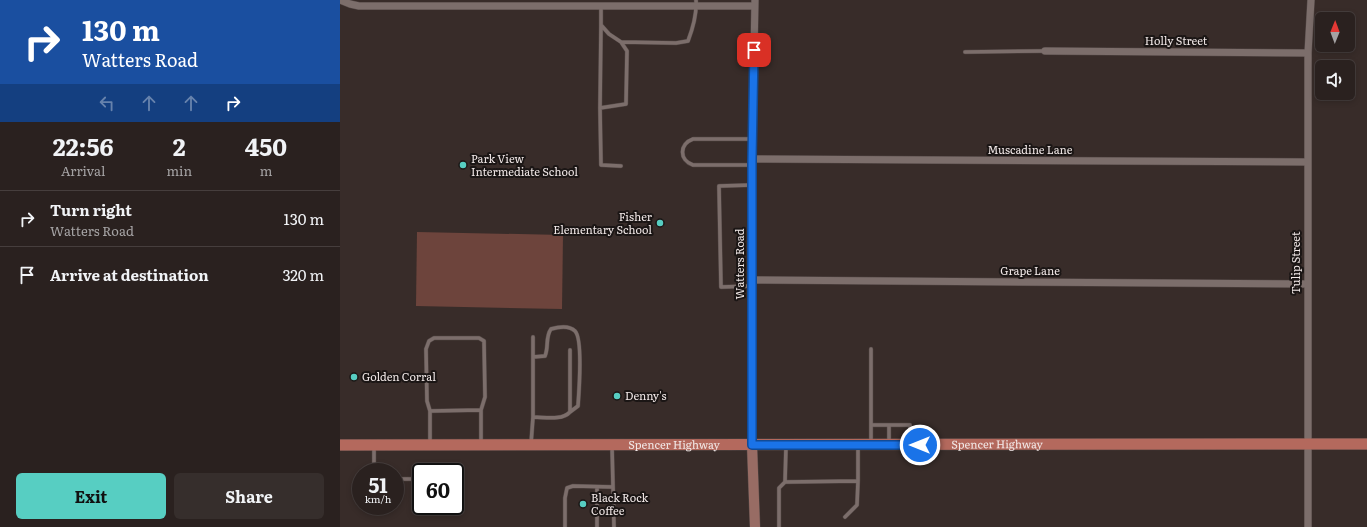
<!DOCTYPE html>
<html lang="en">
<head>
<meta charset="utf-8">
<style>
	:root { --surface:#2a211f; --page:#362e2c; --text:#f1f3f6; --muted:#a5a3a4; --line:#463e3d; --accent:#57cec2 }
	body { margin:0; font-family:Literata,serif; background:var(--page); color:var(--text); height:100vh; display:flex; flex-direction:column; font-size:15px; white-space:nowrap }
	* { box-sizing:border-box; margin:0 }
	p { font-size:13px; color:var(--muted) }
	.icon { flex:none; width:22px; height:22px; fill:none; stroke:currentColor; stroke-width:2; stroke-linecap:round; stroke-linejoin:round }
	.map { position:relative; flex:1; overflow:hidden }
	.panel { display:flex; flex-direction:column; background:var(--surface); width:340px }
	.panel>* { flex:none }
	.top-card { background:#1a4fa0; color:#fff; overflow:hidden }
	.needle { width:26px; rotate:1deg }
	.controls { position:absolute; left:975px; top:12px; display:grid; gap:8px }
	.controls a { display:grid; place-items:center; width:40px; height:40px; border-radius:6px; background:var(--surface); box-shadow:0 2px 6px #0003,0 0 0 1px var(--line); font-size:20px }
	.speed { position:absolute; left:12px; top:463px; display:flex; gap:8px; font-size:20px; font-weight:700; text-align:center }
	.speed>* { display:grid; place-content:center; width:52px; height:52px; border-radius:50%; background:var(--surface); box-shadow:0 2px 6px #0003,0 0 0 1px var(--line); line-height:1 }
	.speed small { font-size:10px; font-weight:400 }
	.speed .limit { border:2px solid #111; border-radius:6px; background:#fff; color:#111 }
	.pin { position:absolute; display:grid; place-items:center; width:34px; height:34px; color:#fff; margin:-17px; border-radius:8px; box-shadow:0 2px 6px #0006 }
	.me { position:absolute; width:44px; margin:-22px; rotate:270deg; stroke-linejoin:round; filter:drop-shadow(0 0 3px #0008) }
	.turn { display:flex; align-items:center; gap:14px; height:84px; padding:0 16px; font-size:18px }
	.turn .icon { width:52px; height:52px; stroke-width:2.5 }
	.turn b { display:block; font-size:28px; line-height:34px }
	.lanes { display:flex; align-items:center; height:38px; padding:0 16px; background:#0003; justify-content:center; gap:20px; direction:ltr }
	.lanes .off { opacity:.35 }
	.eta { display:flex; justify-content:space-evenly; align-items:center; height:68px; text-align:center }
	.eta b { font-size:24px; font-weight:700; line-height:28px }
	.action { display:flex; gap:8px; margin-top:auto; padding:8px 16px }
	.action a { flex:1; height:46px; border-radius:6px; background:var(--accent); color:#111; font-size:16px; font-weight:700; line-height:46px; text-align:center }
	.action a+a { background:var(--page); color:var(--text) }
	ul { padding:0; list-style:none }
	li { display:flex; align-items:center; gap:12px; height:56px; padding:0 16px; border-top:1px solid var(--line) }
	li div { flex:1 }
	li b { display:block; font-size:15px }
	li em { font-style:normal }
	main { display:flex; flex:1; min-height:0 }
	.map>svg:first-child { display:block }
	.green { fill:#6d443c }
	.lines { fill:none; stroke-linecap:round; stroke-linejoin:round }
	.lane-casing { stroke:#524745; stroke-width:4.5 }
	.street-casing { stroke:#524745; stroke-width:8 }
	.secondary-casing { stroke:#524745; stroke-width:11 }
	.primary-casing { stroke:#524745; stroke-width:12 }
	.lane { stroke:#7c6e6b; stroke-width:3.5 }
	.street { stroke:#7c6e6b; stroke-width:7 }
	.secondary { stroke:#986c64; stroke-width:10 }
	.primary { stroke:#b4695d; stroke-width:11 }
	.route-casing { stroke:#114b97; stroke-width:10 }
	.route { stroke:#1a73e8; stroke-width:7 }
	.poi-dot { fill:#57cec2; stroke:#1b1615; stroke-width:1.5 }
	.labels { text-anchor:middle; stroke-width:4; stroke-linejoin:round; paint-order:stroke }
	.street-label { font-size:11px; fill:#f2e9e8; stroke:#1b1615 }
	.poi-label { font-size:11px; fill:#f2e9e8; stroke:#1b1615; text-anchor:start }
</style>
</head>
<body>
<main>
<section class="panel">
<div class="top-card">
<div class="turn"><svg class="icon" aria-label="right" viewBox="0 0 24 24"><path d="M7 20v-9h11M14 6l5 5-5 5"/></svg><div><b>130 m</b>Watters Road</div></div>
<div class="lanes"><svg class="icon off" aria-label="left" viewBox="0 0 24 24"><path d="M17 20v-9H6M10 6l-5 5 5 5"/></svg><svg class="icon off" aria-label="ahead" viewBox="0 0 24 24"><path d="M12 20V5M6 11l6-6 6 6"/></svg><svg class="icon off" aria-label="ahead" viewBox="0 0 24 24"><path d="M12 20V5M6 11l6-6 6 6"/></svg><svg class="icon" aria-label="right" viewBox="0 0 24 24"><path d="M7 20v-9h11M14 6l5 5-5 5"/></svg></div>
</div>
<div class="eta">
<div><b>22:56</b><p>Arrival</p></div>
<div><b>2</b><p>min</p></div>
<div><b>450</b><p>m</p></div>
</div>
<ul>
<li><svg class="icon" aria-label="right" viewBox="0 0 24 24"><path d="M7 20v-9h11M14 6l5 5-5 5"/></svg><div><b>Turn right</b><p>Watters Road</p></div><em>130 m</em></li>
<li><svg class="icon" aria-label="arrive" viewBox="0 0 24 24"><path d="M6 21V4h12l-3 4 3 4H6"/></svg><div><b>Arrive at destination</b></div><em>320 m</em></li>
</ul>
<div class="action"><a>Exit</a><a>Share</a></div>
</section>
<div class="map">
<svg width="1027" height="527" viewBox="0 0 1027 527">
	<rect width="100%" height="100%" fill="#382c29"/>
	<path class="green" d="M 77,232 L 223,235 L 222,309 L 76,306 Z"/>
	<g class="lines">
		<g class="lane-casing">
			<path id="lane" d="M 261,25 L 260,108 L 261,165 L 281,166
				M 281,42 L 336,43 L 348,41 C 353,28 357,14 356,0
				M 625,52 L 705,51
				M 260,108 L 286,104 L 287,51 L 281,42 L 269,34 L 261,25 L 261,6
				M 412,139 L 353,139 C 339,144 339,160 353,165 L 412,165
				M 412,185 L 379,186 L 381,287 L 412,286
				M 193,357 L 205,356 C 209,347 205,337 211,329 C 218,327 229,325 235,331 C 243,339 239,392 238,406 L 230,412
				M 90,411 L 141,410
				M 193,417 C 204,417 222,421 230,412 L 230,350
				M 531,425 L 570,425 L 570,443
				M 549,442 L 549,425
				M 90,444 L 90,411 L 87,401 L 86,349 L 89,341 L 94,338 L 139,338 L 144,341 L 145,397 L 141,410 L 141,443
				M 191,444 L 193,417 L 193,337
				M 531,444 L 531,349
				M 34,446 L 34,472
				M 272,446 L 274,527
				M 55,479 L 77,479
				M 445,482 L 518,481 L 518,447
				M 505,517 L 517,505 L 518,481
				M 225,527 L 225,498 L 227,488 L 233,486 L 273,487
				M 257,527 L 257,487
				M 439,527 L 439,488 L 445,482 L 446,447"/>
		</g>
		<g class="street-casing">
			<path id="street" d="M 0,0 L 10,4 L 19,6 L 414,6
				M 705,51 L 968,53
				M 412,159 L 968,162
				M 412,280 L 967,284
				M 412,445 L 412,159 L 415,0
				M 968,527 L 968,53 L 971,0"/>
		</g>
		<g class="secondary-casing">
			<path id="secondary" d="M 412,445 L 415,527"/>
		</g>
		<g class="primary-casing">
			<g id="primary">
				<path id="s1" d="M 0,445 L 1027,444"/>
			</g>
		</g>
		<use href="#lane" class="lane"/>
		<use href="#street" class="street"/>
		<use href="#secondary" class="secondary"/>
		<use href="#primary" class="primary"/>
	</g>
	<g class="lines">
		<g class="route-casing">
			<path id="route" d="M 414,50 L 412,159 L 412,445 L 580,445"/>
		</g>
		<use href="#route" class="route"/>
	</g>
	<g class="poi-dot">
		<circle cx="123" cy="165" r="4"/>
		<circle cx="320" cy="223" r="4"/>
		<circle cx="14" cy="377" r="4"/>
		<circle cx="277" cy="396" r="4"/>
		<circle cx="243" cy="504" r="4"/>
	</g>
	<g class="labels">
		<g class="street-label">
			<text x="836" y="45">Holly Street</text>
			<text x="690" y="154">Muscadine Lane</text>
			<text transform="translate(956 263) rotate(-90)" y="4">Tulip Street</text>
			<text transform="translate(400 264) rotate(-90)" y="4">Watters Road</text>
			<text x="690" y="275">Grape Lane</text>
			<text dy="4" stroke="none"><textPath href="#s1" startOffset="657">Spencer Highway</textPath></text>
			<text dy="4" stroke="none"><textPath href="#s1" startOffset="334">Spencer Highway</textPath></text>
		</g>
		<g class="poi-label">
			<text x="131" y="163">Park View<tspan x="131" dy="13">Intermediate School</tspan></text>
			<text x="312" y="221" text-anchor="end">Fisher<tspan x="312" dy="13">Elementary School</tspan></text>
			<text x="22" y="381">Golden Corral</text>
			<text x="285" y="400">Denny's</text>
			<text x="251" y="502">Black Rock<tspan x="251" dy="13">Coffee</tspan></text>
		</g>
	</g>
</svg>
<div class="controls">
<a><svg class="needle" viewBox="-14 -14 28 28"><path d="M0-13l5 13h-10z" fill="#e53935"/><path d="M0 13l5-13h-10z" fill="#a5a3a4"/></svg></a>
<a><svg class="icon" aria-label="sound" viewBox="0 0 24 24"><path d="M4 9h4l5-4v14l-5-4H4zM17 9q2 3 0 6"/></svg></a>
</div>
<div class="speed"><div>51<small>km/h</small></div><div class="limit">60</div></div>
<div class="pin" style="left:414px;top:50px;background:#d93025"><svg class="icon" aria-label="arrive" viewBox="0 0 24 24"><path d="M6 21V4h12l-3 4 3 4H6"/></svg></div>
<svg class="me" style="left:580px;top:445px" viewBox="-20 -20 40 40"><circle r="17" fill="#1a73e8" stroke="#fff" stroke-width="3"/><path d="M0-11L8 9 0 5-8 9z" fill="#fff"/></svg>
</div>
</main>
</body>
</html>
